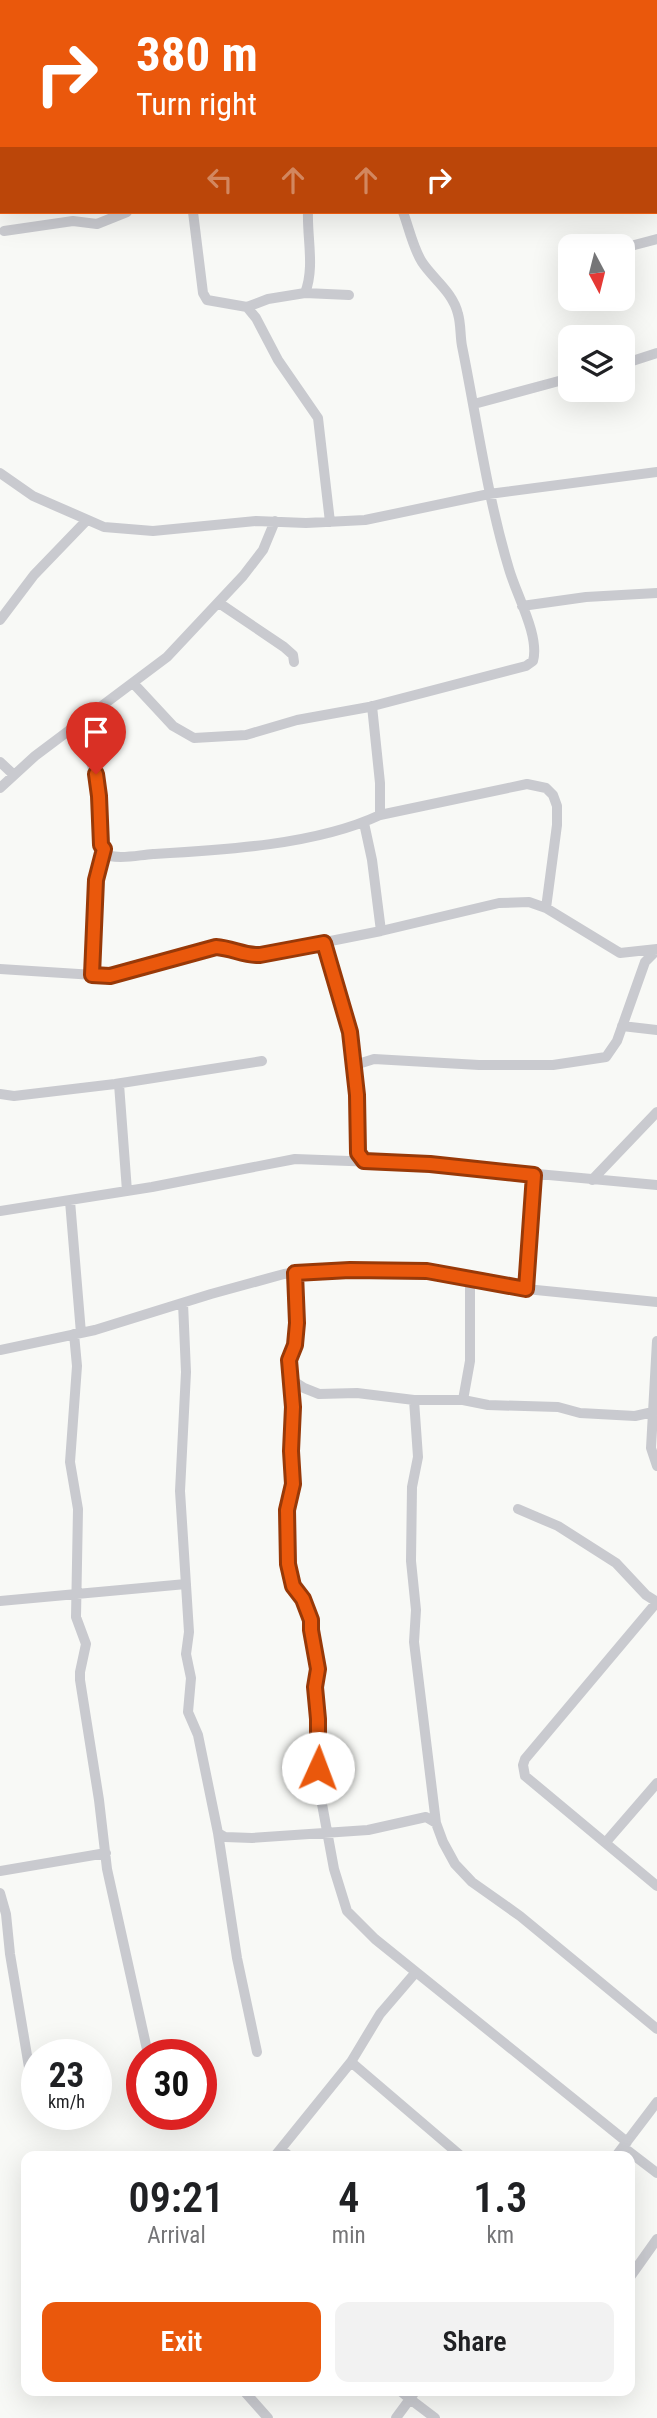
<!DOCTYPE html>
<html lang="en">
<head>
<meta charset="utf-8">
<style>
	:root { --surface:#fff; --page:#f2f2f2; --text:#202124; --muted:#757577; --accent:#ea580c }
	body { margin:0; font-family:"Roboto Condensed",sans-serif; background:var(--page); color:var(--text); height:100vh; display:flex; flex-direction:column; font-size:26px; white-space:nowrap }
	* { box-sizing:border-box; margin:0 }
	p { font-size:23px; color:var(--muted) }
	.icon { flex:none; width:38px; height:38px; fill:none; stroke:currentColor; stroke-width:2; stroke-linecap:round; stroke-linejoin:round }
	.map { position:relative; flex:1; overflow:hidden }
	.drawer { position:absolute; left:21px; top:2151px; width:614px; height:245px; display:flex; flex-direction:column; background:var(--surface); border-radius:14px; box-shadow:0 7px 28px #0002 }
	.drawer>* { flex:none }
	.banner { position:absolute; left:0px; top:0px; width:658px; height:214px; box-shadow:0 7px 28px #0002; background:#ea580c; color:#fff; overflow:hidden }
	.needle { width:46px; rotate:173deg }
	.fabs { position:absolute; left:558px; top:234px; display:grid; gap:14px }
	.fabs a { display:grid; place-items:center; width:77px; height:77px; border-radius:14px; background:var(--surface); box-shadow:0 7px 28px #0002; font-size:35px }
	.speed { position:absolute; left:21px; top:2039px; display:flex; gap:14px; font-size:35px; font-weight:700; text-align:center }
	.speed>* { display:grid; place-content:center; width:91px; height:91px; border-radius:50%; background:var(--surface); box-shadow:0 7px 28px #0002; line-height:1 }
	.speed small { font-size:18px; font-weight:400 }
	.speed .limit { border:10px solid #d22; background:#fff; color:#111 }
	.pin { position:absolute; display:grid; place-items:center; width:60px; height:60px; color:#fff; margin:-72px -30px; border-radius:50% 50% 50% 0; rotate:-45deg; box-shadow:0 0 7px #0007 }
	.pin .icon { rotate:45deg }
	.me { position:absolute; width:77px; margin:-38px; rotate:2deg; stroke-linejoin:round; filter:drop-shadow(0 0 5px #0008) }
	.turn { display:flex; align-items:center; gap:24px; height:147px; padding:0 21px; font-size:32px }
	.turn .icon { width:91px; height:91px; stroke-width:2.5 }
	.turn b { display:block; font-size:49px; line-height:60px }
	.lanes { display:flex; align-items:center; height:66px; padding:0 21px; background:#0003; justify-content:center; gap:35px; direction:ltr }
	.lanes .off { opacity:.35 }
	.eta { display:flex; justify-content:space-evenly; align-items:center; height:119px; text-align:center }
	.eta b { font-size:42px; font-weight:600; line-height:49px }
	.action { display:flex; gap:14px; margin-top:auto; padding:14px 21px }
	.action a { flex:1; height:80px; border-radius:14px; background:var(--accent); color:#fff; font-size:28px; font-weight:600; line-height:80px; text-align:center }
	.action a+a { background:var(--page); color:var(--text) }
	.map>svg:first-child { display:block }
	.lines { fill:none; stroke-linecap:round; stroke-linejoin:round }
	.street { stroke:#c9cacf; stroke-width:10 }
	.route-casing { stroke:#983908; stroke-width:18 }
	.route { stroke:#ea580c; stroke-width:12 }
</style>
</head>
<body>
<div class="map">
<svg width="657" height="2418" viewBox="0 0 657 2418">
	<rect width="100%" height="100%" fill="#f8f9f6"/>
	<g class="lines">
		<path class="street" d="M 191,0 L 196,2
			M 295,0 L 295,2
			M 403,2 L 404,0
			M 656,3 L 657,5
			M 656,125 L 657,125
			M 193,212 L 203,293 L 207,300 L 247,307 L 268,299 L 305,293 L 349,295
			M 4,231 L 73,221 L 97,224 L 127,212
			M 623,248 L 657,239
			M 305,293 C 315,267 307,239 308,212
			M 247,307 L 256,318 L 278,360 L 318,418 L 330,522
			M 623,364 L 657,353
			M 474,404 L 570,378
			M 0,473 L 33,496 L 104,527 L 153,531 L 256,521 L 306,523 L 365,520 L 489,494 L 657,472
			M 219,603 L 284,647 L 293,655 L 294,662
			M 522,606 L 586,597 L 657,593
			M 0,620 L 34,575 L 87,520
			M 134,684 L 173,726 L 194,738 L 246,735 L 297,720 L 369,707 L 526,666 L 533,661 C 540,636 516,594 509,569 C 487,496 477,420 462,346 C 460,335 461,324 458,314 C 453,292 433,279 422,262 C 413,248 409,228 403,212
			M 372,706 L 380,783 L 380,815
			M 78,723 L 98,784 L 101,845 L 106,853 L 110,856 C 124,859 139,855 153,854 C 224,850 316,845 380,815 L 527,784 L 546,788 L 553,795 L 557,806 L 557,825 L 546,908
			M 0,762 L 14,775
			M 0,788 L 35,756 L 167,657 L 243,576 L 263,550 L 275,521
			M 364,823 L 372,860 L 381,931
			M 324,943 L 350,1032 L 357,1095 L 358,1152 L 364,1161
			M 0,969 L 110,976 L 216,947 L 227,947 L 252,956 L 260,955 L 381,931 L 499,903 L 529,902 L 546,908 L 620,953 L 657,949
			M 92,975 L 96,880 L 104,849
			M 622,1026 L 657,1030
			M 355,1065 L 374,1059 L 479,1065 L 553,1065 L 606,1057 L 617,1041 L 645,962 L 657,950
			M 119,1084 L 127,1191
			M 0,1094 L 14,1096 L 115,1084 L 262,1061
			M 592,1180 L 657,1112
			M 70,1201 L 81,1333
			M 0,1211 L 152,1187 L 295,1159 L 430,1164 L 657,1185
			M 294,1273 L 297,1323 L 295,1345 L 289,1360 L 293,1407 L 291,1451 L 293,1484 L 287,1510 L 288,1564 L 293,1586 L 303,1599 L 311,1620 L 311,1630 L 318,1669 L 315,1687 L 319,1738 L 315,1782 L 322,1804 L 334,1869 L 347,1911 L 375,1939 L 627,2142
			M 526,1289 L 535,1175
			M 183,1303 L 186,1372 L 180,1491 L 189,1632 L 186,1654 L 191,1678 L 188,1712 L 198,1735 L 218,1833 L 237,1958 L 257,2052
			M 74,1334 L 77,1366 L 70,1462 L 78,1509 L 76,1617 L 86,1644 L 80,1672 L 80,1680 L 99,1800 L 107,1869 L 148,2054
			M 657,1341 L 651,1448 L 657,1466
			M 0,1350 L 95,1330 L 211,1294 L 284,1274 L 299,1272 L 427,1271 L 526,1289 L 657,1302
			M 290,1379 L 304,1388 L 319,1394 L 357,1393 L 414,1400 L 463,1400 L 488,1405 L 558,1407 L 580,1413 L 635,1416 L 653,1412
			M 414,1400 L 418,1457 L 412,1487 L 411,1561 L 416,1610 L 414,1642 L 436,1823
			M 463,1400 L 470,1361 L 470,1278
			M 518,1509 L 558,1526 L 616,1563 L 646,1595 L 657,1602
			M 0,1601 L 186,1584
			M 657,1602 L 525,1759 L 523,1765 L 525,1776 L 657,1886
			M 218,1833 L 225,1837 L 252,1838 L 368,1830 L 426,1817 L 436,1823 L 443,1842 L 455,1864 L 472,1882 L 520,1916 L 657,2029
			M 606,1842 L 657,1783
			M 0,1871 L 106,1853
			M 0,1893 L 6,1914 L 10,1954 L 34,2097
			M 351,2062 L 461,2156
			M 623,2147 L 657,2173
			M 281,2149 L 289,2156
			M 275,2156 L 351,2062 L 380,2014 L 416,1972
			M 616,2156 L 657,2102
			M 630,2277 L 657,2239
			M 243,2390 L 268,2418
			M 416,2390 L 410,2399 L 435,2418
			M 396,2418 L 410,2399 L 399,2390"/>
	</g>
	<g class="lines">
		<g class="route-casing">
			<path id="route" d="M 96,774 L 99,796 L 101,845 L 104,849 L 96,880 L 92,975 L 110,976 L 216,947 C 232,948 245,956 260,955 L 324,943 L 350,1032 L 357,1095 L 358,1153 L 364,1161 L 430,1164 L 534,1175 L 526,1289 L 427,1271 L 350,1270 L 295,1273 L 297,1323 L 295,1345 L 289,1360 L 293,1407 L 291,1451 L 293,1484 L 287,1510 L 288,1564 L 293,1586 L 303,1599 L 311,1620 L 311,1630 L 318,1669 L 315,1687 L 318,1719 L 318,1768"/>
		</g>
		<use href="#route" class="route"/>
	</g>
</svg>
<div class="fabs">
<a><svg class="needle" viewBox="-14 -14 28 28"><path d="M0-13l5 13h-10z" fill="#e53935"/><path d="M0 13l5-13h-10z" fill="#757577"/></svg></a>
<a><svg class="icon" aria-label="layers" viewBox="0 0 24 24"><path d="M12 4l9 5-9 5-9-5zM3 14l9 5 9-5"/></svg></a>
</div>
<div class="speed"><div>23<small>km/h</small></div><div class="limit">30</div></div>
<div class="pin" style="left:96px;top:774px;background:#d93025"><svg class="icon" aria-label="arrive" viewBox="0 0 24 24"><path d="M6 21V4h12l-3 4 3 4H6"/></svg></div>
<svg class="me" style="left:318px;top:1768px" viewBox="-20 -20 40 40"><circle r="19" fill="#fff"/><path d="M0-13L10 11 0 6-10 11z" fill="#ea580c"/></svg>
<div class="banner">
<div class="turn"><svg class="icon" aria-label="right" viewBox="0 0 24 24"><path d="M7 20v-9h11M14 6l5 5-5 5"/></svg><div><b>380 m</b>Turn right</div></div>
<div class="lanes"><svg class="icon off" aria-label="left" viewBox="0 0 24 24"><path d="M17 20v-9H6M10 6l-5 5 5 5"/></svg><svg class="icon off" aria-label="ahead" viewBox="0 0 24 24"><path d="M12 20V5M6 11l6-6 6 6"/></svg><svg class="icon off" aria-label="ahead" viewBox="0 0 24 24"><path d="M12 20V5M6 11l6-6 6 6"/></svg><svg class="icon" aria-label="right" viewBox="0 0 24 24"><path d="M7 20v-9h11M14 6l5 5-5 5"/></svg></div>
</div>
<section class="drawer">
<div class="eta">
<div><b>09:21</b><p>Arrival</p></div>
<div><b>4</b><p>min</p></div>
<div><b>1.3</b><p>km</p></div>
</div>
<div class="action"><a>Exit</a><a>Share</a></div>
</section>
</div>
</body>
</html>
